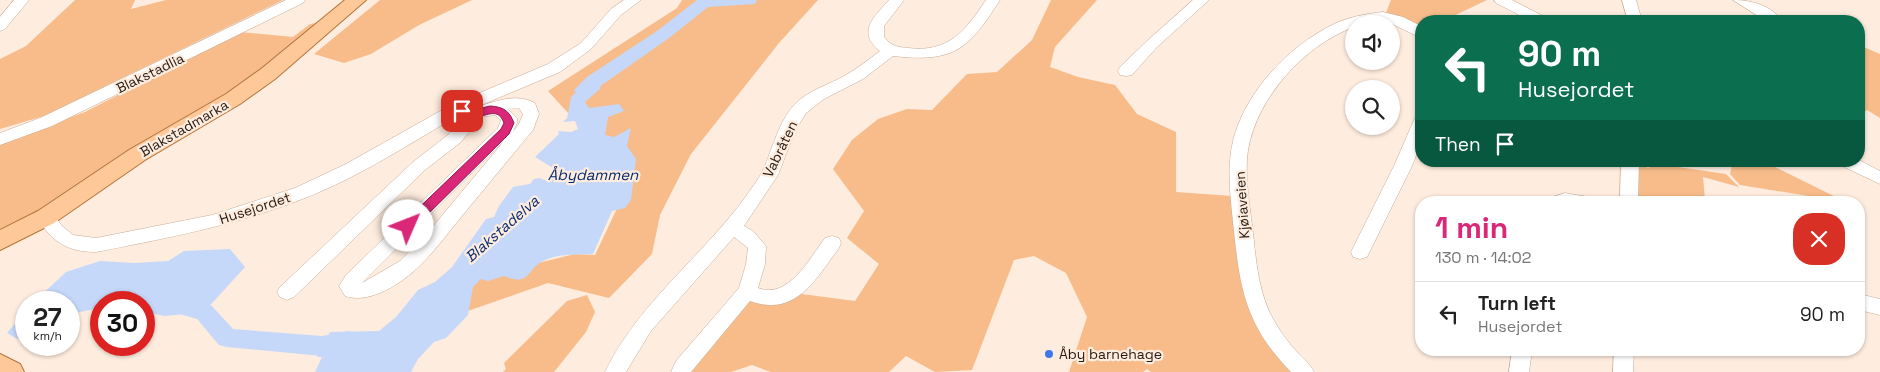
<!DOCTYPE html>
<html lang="en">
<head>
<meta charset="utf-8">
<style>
	:root { --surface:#fff; --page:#f2f2f2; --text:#222; --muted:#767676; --line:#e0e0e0; --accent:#db2777 }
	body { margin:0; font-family:"Space Grotesk",sans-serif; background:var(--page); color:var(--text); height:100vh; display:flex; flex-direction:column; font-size:19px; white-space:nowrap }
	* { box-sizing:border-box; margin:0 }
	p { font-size:16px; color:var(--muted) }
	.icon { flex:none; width:28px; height:28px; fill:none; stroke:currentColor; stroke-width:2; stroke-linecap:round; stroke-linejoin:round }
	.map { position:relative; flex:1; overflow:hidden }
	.drawer { position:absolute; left:1415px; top:196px; width:450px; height:160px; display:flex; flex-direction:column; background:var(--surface); border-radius:20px; box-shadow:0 1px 4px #0004 }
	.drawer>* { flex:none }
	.guide { position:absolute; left:1415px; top:15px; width:450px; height:152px; border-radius:20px; box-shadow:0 1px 4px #0004; background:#0b6e4f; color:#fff; overflow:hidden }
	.fabs { position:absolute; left:1345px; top:15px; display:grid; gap:10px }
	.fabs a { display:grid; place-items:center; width:55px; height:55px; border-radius:50%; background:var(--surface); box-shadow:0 1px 4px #0004; font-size:25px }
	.speed { position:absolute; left:15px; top:291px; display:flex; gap:10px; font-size:25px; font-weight:700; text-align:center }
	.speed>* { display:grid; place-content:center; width:65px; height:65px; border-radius:50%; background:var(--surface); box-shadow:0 1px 4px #0004; line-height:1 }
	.speed small { font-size:12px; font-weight:400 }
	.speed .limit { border:8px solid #d22; background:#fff; color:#111 }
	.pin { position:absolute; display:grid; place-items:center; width:42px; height:42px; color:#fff; margin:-21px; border-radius:10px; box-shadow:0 2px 8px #0006 }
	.me { position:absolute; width:55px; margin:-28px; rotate:46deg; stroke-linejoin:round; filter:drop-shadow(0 0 4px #0008) }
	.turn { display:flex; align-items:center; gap:18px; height:105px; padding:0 20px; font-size:22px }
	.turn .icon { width:65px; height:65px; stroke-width:2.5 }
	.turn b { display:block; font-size:35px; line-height:42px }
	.then { display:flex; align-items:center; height:48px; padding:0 20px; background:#0003; gap:10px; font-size:19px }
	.round { display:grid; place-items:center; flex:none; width:52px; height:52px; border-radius:20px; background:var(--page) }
	.summary { display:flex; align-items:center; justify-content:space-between; height:85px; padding:0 20px }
	h1 { font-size:30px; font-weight:700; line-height:38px; color:var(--accent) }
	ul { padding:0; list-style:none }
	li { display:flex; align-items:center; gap:15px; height:65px; padding:0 20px; border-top:1px solid var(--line) }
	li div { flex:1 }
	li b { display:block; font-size:19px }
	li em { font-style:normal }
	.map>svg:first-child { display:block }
	.green { fill:#f7bc8a }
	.water { fill:#c5d8fa }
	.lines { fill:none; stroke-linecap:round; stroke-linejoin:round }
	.river { fill:#c5d8fa; fill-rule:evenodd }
	.minor-casing { stroke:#c7ab94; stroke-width:1 }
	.major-casing { stroke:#b2743d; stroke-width:2 }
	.minor { fill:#fff; fill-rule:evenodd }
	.major { fill:#fec898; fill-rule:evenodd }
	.route { fill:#db2777; stroke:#8e194d }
	.poi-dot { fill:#3c79e8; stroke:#feecde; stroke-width:2 }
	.labels { text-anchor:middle; stroke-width:4.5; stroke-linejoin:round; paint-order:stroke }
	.street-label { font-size:14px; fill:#261b13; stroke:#feecde }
	.poi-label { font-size:14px; fill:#261b13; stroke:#feecde; text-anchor:start }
	.water-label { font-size:15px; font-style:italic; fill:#042a6f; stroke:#feecde }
</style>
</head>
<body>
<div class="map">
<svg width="1880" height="372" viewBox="0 0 1880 372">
	<rect width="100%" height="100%" fill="#feecde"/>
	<path class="green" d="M 75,0 L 135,0 L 131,9 L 166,0 L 283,0 L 44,116 L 0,129 L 0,59 L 26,46 Z
		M 380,0 L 472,0 L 419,25 L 371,54 L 344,63 L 314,54 Z
		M 682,0 L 818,0 L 779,43 L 691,154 L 660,215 L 652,254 L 609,298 L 548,283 L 468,311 L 464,281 L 575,254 L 595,255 L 630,181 L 548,91 L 677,8 Z
		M 1051,0 L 1097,0 L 1055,47 L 1050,67 L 1078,77 L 1115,85 L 1137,114 L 1176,132 L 1176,192 L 1232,196 L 1244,293 L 1270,341 L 1295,372 L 1151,372 L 1147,369 L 1143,372 L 1069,372 L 1087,317 L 1066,273 L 1034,256 L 1014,260 L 972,370 L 935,372 L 906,356 L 889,372 L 771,372 L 752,365 L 731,372 L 690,372 L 747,298 L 794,293 L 855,301 L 879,264 L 847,238 L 864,211 L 833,169 L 852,140 L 878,119 L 907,109 L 932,110 L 967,74 L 997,72 L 1032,40 Z
		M 1391,0 L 1487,0 L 1443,21 L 1421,21 L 1421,30 L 1386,13 Z
		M 322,22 L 260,77 L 159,141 L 0,233 L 0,142 L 85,112 L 240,32 L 293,37 L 310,24 Z
		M 1859,45 L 1880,54 L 1880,118 L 1867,110 L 1859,116 Z
		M 1733,161 L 1763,161 L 1846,202 L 1740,185 L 1730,174 Z
		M 1639,163 L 1648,168 L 1657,164 L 1726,174 L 1739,187 L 1703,177 L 1705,200 L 1693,197 L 1692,202 L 1658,202 L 1636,198 Z
		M 587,295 L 595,312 L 586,332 L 554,372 L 503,372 L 506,369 L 504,363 L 567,301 Z"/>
	<path class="water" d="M 609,72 L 602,78 L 600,89 L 585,102 L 589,108 L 619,104 L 624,111 L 608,117 L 605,135 L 614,137 L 631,128 L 627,146 L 636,159 L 631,200 L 625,208 L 612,211 L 593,254 C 577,255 558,253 543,261 C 526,270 530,287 504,276 L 488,281 L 481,279 L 473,287 L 468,315 L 446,338 L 434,342 L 418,359 L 411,372 L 315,372 L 322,357 L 317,357 L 330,332 L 379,331 L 396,317 L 418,290 L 435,282 L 452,267 L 486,219 L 494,217 L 499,206 L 513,187 L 530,184 L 534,179 L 539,178 L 550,182 L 553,168 L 535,157 L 559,134 L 558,131 L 571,132 L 578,129 L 575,121 L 563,122 L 567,118 L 571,97 L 592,76 Z
		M 230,249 L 245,267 L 204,312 L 165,316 L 144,312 L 144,302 L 101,302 L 101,308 L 69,314 L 69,302 L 34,302 L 66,272 L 100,261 L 134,263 L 168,261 L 184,251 Z
		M 26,311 L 26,332 L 17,339 L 7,333 Z"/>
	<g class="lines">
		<path class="river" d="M 697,0 L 757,0 L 755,4 L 708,7 L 669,38 L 589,94 L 583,96 L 577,94 L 574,90 L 587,77 L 657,31 Z
			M 177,296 L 212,306 L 233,329 L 322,336 L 349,331 L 357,334 L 360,341 L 357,348 L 322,356 L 227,347 L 219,345 L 197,319 L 169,311 L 166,305 L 169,299 Z"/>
		<g class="minor-casing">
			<path id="minor" d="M 14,0 L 29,0 L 5,29 L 0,31 L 0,17 Z
				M 286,0 L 305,0 L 303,3 L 52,126 L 0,145 L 0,133 L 40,118 Z
				M 624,0 L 641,0 L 621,15 L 591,49 L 560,72 L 479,106 C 499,101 515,93 535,103 L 539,114 L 533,130 C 509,159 486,187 462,216 C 447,234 432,255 414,271 C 397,286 368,304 345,296 L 339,286 L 346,275 L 498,128 L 501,120 L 495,115 L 481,117 L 461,142 L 425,170 L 294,297 L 287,300 L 280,297 L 277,292 L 280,287 L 413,162 L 449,134 L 463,116 L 459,115 C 409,144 359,177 305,198 C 237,225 167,238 96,252 C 68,252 51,242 37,217 L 40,212 L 46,210 L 52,212 L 62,226 L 73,235 L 96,238 L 212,215 L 295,188 L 346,164 L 451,105 L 548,64 L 581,43 L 611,9 ZM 519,108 L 523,114 L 519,124 L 513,132 L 517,123 L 517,118 L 508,109 ZM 505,140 L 430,230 L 400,261 L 362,283 Z
				M 889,0 L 904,0 L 884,26 L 884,37 C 891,46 897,47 908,48 C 949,53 965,31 986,0 L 1000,0 C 968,50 954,63 893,56 L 863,79 L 824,99 L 806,113 L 795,131 L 778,175 L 744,226 L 753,231 L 766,246 L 765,264 L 758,288 C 788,300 810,258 825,238 L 832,236 L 839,238 L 841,243 L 839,248 C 816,279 795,318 750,301 L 691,372 L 671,372 L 676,361 L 739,288 L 746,264 L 748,248 L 734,237 L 651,331 L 626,372 L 605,372 C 639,302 702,257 747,195 C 752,187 759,179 763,170 C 773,148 778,123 794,105 C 808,90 829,85 846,75 C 858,68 869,59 880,51 C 856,32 874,17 889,0 Z
				M 1193,0 L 1209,0 L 1156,48 L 1132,75 L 1126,76 L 1120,75 L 1118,71 L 1120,67 L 1146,42 Z
				M 1494,0 L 1512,0 L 1547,18 L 1549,21 L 1531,21 L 1496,3 Z
				M 1622,0 L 1636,0 L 1642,21 L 1628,21 Z
				M 1733,0 C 1751,0 1771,5 1782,21 L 1766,21 Z
				M 1383,12 L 1403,17 L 1421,26 L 1421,38 L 1388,22 L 1354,24 L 1354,27 C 1305,45 1257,97 1248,150 C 1244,177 1250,206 1253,233 C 1256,260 1258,286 1269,311 C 1276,326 1286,340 1297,352 C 1303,358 1310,364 1314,372 L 1291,372 C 1247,327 1240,291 1234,231 C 1231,201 1226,170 1233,141 C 1245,92 1288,47 1332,25 C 1348,17 1365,14 1383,12 Z
				M 1421,116 L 1421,142 L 1412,166 L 1367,257 L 1360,259 L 1353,257 L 1351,252 L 1394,166 L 1413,122 L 1415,118 Z
				M 1859,160 L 1880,171 L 1880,184 L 1840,165 L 1838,161 Z
				M 1621,161 L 1639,161 L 1638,202 L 1620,202 Z
				M 1565,193 L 1588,197 L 1591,202 L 1550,202 L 1553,197 Z
				M 1859,294 L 1880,299 L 1880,315 L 1859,310 Z
				M 1512,350 L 1532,350 L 1529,372 L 1509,372 Z
				M 1614,350 L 1634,350 L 1633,372 L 1613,372 Z"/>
		</g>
		<g class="major-casing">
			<path id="major" d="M 345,0 L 366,0 L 275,79 L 240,104 L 145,160 L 54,223 L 0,250 L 0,230 L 38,211 L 129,150 L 226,94 L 261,69 Z
				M 0,354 L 20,364 L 24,372 L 0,372 Z"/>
		</g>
		<use href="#minor" class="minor"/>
		<use href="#major" class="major"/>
	</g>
	<path class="route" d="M 490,106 C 503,107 509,110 514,123 L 509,134 L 413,229 L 404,229 L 402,226 L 404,222 L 501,129 L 504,123 C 498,107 488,116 475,117 C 470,118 464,115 459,114 L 457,111 L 459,109 L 474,110 Z"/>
	<circle class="poi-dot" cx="1049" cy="354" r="5"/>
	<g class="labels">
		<g class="street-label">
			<text transform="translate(150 73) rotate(-26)" y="5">Blakstadlia</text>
			<text transform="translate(184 128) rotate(-30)" y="5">Blakstadmarka</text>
			<text transform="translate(780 149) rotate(-64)" y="5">Vabråten</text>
			<text transform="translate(1242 205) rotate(-94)" y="5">Kjøiaveien</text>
			<text transform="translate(255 208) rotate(-18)" y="5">Husejordet</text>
		</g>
		<g class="poi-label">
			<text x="1059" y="359">Åby barnehage</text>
		</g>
		<g class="water-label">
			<text x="593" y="180">Åbydammen</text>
			<text transform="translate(502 229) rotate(-41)" y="5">Blakstadelva</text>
		</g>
	</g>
</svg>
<div class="fabs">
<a><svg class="icon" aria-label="sound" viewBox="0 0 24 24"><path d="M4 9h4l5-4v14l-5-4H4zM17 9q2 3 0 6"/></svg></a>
<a><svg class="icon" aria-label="search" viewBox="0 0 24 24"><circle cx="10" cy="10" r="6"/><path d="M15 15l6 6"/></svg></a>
</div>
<div class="speed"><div>27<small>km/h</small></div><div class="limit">30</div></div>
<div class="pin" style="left:462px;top:111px;background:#d93025"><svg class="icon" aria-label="arrive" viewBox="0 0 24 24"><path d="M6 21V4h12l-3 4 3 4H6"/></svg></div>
<svg class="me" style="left:408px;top:226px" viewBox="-20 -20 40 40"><circle r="19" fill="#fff"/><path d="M0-13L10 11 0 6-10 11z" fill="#db2777"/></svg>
<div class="guide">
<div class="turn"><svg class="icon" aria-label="left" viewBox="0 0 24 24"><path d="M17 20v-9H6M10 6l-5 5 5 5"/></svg><div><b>90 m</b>Husejordet</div></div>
<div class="then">Then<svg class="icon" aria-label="arrive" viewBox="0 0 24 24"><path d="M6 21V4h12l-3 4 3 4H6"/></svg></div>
</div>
<section class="drawer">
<div class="summary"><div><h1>1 min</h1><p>130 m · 14:02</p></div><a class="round" style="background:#d93025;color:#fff"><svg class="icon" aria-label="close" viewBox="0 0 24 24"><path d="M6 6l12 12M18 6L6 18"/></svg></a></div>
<ul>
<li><svg class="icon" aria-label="left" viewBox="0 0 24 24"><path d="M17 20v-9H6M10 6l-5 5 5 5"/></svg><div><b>Turn left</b><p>Husejordet</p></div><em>90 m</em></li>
</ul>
</section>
</div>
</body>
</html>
